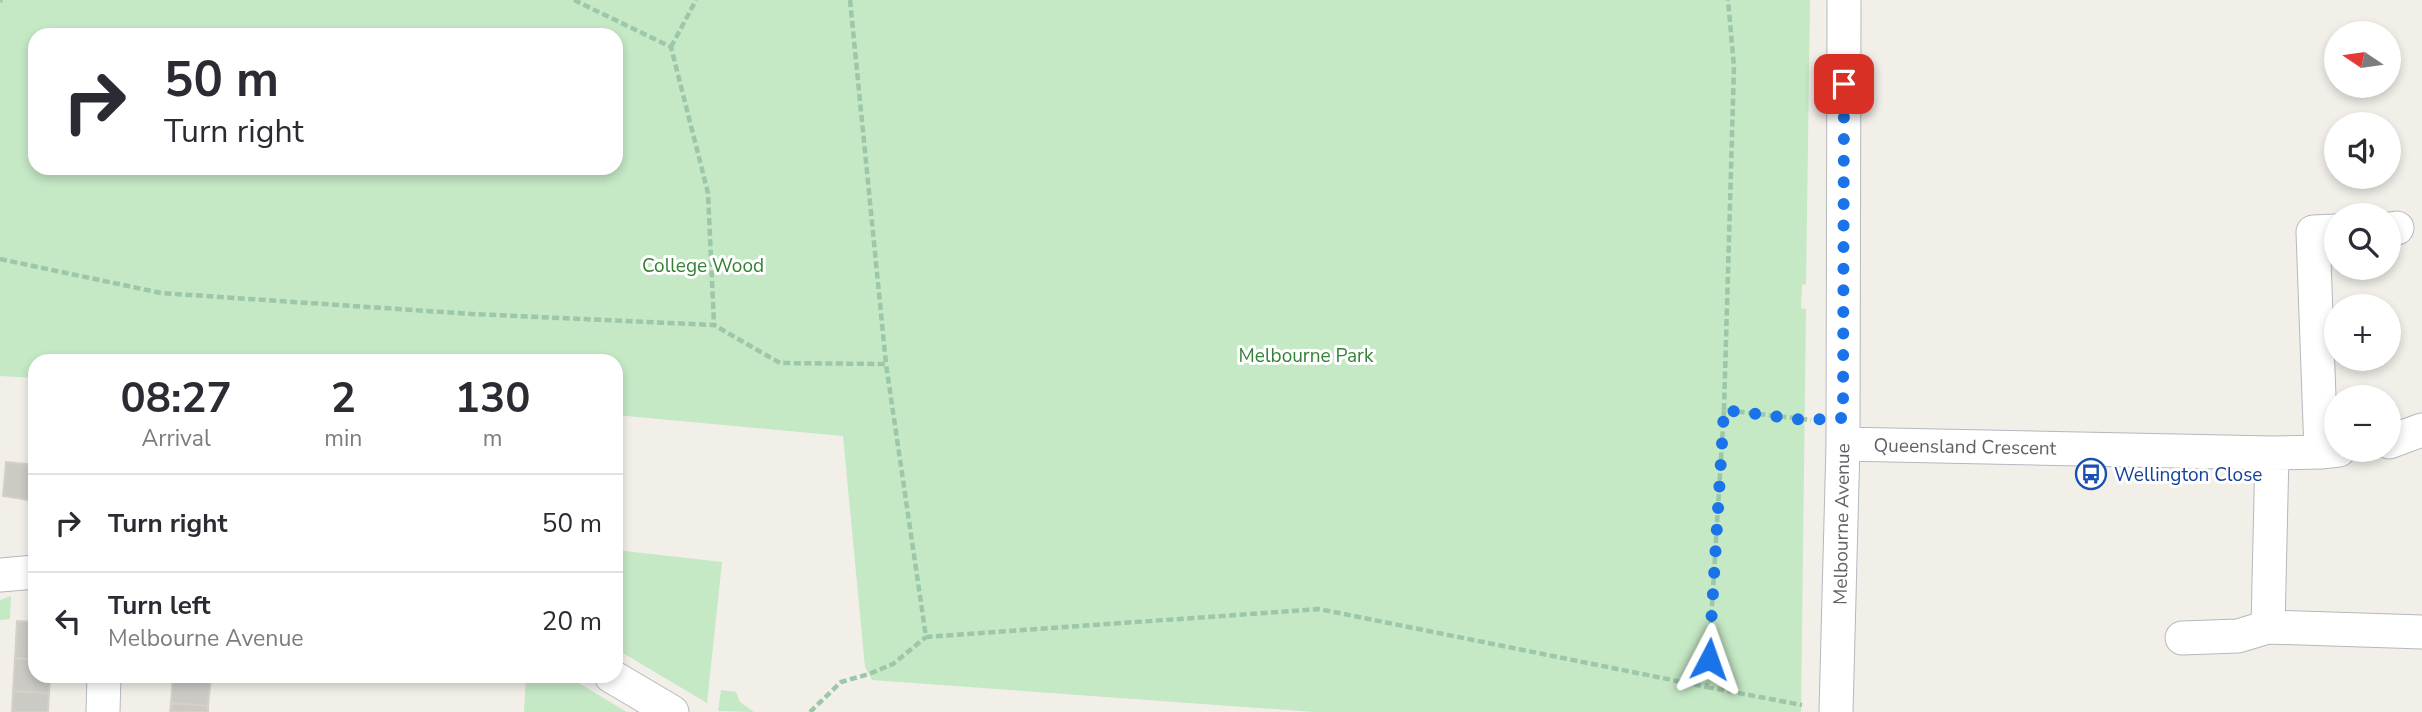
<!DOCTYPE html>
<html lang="en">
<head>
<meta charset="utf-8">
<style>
	:root { --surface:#fff; --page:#f7f7f7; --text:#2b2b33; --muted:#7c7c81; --line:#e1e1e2 }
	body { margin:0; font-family:"Nunito Sans",sans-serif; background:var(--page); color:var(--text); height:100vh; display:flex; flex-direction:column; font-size:26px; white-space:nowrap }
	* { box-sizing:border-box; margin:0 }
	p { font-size:23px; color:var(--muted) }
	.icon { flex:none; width:38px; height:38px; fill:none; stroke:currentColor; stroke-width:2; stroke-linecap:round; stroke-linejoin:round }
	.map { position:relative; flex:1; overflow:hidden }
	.details { position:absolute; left:28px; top:354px; width:595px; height:329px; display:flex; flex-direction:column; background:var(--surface); border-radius:21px; box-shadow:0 4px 10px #0003 }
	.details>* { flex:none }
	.hud { position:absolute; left:28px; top:28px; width:595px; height:147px; border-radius:21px; box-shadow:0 4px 10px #0003; background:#fff; color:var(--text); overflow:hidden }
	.needle { width:46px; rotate:283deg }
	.controls { position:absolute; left:2324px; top:21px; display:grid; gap:14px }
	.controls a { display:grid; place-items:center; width:77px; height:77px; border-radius:50%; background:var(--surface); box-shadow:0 4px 10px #0003; font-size:35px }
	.pin { position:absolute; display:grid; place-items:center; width:60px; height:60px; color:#fff; margin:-30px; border-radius:14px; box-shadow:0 4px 10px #0006 }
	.me { position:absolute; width:77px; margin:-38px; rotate:4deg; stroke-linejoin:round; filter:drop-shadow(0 0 5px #0008) }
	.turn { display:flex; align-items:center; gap:24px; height:147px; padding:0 21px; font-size:32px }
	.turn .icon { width:91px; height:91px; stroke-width:2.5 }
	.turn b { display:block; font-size:49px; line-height:60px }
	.eta { display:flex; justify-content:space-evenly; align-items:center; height:119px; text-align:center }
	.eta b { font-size:42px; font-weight:700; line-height:49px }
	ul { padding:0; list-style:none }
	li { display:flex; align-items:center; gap:21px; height:98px; padding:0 21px; border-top:2px solid var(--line) }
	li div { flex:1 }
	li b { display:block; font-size:26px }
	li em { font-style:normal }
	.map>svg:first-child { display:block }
	.green { fill:#c5e8c5; fill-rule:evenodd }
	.building { fill:#cccac5; stroke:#d6d1c6; stroke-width:2 }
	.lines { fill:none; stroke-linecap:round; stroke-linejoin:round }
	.street-casing { stroke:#b5b8bc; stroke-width:35 }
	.path { stroke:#9cc7a9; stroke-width:4.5; stroke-dasharray:7 3.5; stroke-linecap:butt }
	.street { stroke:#fff; stroke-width:33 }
	.route { stroke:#1a73e8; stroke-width:12; stroke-dasharray:0 21.6 }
	.labels { text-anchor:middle; stroke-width:6; stroke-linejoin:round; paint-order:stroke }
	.park-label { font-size:19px; fill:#348238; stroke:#fff }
	.street-label { font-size:19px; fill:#5f6368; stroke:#fff }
	.transit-label { font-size:19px; fill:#164399; stroke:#fff; text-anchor:start }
</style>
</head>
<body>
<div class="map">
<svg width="2422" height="712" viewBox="0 0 2422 712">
	<rect width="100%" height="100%" fill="#f1efe8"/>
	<path class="green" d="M 0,0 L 1810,0 L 1806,284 L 1802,285 L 1801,308 L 1806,309 L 1801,712 L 1315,712 L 872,680 L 865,667 L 843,436 L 616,415 L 616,360 L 35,360 L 35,378 L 0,376 ZM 616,35 L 616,168 L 35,168 L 35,35 Z
		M 616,550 L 722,562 L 707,703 L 616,649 Z
		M 11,596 L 10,619 L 0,620 L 0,600 Z
		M 526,676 L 567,676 L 627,712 L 524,712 Z
		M 721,690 L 736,692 L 740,702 L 754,712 L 718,711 Z"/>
	<path class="building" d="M 6,462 L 35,465 L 35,501 L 3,496 Z
		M 17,621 L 35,622 L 35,660 L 15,658 Z
		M 15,658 L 35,660 L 35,676 L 50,676 L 49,693 L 13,691 Z
		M 173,676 L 211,676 L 208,706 L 171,703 Z
		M 13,691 L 49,693 L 48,712 L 12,712 Z
		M 171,703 L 208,706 L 208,712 L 170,712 Z"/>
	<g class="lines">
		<g class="street-casing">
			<path id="street" d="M 2389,229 L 2397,228
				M 2389,442 L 2422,430
				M 1843,444 L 2272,453 L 2321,452 L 2339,450
				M 2321,452 L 2313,232 L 2336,231
				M 2272,453 L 2268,627 L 2422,632
				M 0,575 L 35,572
				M 2182,638 L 2238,636 L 2268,627
				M 611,676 L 672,712
				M 103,712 L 104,676
				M 1836,712 L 1843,444 L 1844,0"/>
		</g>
		<path class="path" d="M 574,0 L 671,47 L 708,193 L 714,325
			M 850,0 L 886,364
			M 0,1 L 2,0
			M 671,47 L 696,0
			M 0,259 L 161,293 L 472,314 L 714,325 L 780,363 L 886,364 L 926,637 L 1319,609 L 1707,687 L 1724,410 L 1811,420
			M 1724,410 L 1734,67 L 1728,0
			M 1707,687 L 1802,705
			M 810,712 L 841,682 L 869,674 L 893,664 L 926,637"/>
		<use href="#street" class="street"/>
	</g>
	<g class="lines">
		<path class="route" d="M 1709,659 L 1724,410 L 1805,420 L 1843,418 L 1844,84"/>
	</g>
	<defs>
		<g id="bus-ring" transform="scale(1.575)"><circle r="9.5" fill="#fff" stroke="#1a4fb4" stroke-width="1.5"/><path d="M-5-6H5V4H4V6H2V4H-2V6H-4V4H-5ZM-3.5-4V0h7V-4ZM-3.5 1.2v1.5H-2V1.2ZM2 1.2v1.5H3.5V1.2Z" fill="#1a4fb4"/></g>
	</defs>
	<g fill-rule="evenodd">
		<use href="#bus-ring" x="2091" y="474"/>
	</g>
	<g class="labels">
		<g class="park-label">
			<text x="703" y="272">College Wood</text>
			<text x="1306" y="362">Melbourne Park</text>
		</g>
		<g class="street-label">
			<text transform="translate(1965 446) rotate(1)" y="7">Queensland Crescent</text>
			<text transform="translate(1841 524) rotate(-89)" y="7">Melbourne Avenue</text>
		</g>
		<g class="transit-label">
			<text x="2114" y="481">Wellington Close</text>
		</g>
	</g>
</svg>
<div class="controls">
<a><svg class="needle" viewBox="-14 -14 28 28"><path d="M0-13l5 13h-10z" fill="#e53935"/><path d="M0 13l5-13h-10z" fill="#7c7c81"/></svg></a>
<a><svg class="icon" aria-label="sound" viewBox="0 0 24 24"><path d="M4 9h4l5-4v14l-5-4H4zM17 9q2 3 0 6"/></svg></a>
<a><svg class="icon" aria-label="search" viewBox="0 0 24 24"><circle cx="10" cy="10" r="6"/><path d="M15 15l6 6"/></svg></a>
<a>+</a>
<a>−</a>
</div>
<div class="pin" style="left:1844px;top:84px;background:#d93025"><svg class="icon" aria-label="arrive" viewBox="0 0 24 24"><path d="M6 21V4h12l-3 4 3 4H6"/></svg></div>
<svg class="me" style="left:1709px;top:659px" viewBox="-20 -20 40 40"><path d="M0-17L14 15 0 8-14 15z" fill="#1a73e8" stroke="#fff" stroke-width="4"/></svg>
<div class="hud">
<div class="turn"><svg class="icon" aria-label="right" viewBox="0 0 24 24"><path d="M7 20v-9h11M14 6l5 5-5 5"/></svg><div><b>50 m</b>Turn right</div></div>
</div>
<section class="details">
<div class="eta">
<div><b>08:27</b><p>Arrival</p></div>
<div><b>2</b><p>min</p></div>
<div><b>130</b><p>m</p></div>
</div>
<ul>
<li><svg class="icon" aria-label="right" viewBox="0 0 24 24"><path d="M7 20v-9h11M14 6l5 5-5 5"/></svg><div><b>Turn right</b></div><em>50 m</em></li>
<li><svg class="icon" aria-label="left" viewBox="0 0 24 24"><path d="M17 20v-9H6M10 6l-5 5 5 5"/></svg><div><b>Turn left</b><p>Melbourne Avenue</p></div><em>20 m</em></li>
</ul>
</section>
</div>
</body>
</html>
